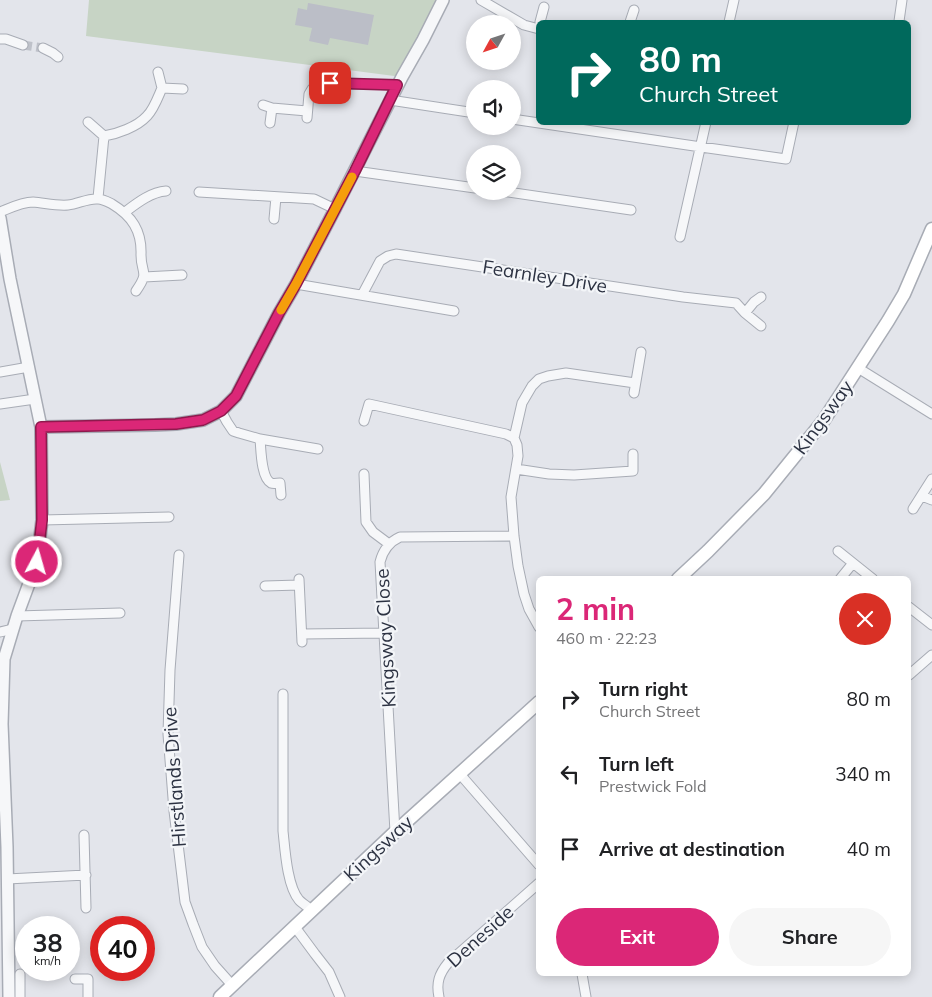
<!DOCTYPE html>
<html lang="en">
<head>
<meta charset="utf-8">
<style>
	:root { --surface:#fff; --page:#f6f6f6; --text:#202124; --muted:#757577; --accent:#db2777 }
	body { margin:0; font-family:Mulish,sans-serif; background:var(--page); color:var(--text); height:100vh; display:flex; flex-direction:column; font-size:19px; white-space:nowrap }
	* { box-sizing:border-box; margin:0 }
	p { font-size:16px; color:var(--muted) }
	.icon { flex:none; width:28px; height:28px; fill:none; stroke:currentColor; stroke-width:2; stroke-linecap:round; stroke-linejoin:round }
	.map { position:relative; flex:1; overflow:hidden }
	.panel { position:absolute; left:536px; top:576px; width:375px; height:400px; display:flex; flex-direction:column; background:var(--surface); border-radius:8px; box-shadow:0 2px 12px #0003 }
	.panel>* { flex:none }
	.banner { position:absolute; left:536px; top:20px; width:375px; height:105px; border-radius:8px; box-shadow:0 2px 12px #0003; background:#00695c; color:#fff; overflow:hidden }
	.needle { width:32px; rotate:230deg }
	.buttons { position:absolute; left:466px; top:15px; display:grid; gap:10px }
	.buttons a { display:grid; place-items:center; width:55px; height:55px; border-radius:50%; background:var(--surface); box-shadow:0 2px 12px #0003; font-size:25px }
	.speed { position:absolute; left:15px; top:916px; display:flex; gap:10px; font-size:25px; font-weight:700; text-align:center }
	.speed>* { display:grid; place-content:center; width:65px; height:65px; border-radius:50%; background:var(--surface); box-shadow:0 2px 12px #0003; line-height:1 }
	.speed small { font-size:12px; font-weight:400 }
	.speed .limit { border:8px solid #d22; background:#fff; color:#111 }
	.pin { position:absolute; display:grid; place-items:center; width:42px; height:42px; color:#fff; margin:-21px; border-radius:10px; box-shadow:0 2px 8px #0006 }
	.me { position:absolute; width:55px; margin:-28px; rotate:6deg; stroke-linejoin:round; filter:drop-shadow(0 0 4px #0008) }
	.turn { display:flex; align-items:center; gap:18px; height:105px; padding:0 20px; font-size:22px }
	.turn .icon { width:65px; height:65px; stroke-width:2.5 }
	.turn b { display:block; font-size:35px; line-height:42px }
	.round { display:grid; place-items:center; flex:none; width:52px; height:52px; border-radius:26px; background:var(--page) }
	.overview { display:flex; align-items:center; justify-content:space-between; height:85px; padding:0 20px }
	h1 { font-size:30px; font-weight:700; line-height:38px; color:var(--accent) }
	.button { display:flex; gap:10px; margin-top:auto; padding:10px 20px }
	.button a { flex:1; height:58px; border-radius:30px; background:var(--accent); color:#fff; font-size:20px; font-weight:700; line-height:58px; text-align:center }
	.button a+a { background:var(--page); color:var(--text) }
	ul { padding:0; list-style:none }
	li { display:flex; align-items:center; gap:15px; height:75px; padding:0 20px }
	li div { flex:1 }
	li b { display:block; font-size:19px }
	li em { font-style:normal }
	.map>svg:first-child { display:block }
	.green { fill:#c7d4c5 }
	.building { fill:#bbbec7 }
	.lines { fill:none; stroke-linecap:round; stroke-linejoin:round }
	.minor-tunnel { stroke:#bec1c9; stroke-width:9; stroke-dasharray:9 4.5; stroke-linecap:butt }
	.minor-casing { stroke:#a8acb5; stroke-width:11 }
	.tertiary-casing { stroke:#a8acb5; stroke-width:14 }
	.secondary-casing { stroke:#a8acb5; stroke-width:15 }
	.minor { stroke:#f6f7f9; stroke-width:9 }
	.tertiary { stroke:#f6f7f9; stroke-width:11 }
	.secondary { stroke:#fff; stroke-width:12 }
	.route-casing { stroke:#8e194d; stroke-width:12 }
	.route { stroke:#db2777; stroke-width:9 }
	.slow { stroke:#f59e0b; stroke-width:9 }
	.labels { text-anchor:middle; stroke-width:4.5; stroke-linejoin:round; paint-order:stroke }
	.street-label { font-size:19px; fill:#2c3242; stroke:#f3f5f8 }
</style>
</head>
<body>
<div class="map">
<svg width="932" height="997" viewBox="0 0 932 997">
	<rect width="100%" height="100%" fill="#e3e5eb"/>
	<path class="green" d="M 89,0 L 443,0 L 402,77 L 86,36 Z
		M 0,462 L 10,500 L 0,501 Z"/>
	<path class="building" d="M 308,3 L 374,15 L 368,45 L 330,38 L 328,45 L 309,41 L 312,28 L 295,25 L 298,8 L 307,10 Z"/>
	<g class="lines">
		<path class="minor-tunnel" d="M 23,45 L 43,48"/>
		<g class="minor-casing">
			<path id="minor" d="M 481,0 L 524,25 L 539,29
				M 899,21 L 902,0
				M 540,22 L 544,7
				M 630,22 L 634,10
				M 729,22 L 734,0
				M 0,39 L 6,39 L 23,45
				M 43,48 L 53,53 L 58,57
				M 158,72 L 162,88 L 183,89
				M 390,100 L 475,113
				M 263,105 L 272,108 L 307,111
				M 307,118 L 309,94 L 312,89 L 319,85 L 330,83 L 397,85
				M 512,119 L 701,147 L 786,159 L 794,122
				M 88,122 L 104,136 L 98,198
				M 270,123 L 272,108
				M 104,136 C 117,134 137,127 147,116 C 154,109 158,97 162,88
				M 355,171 L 475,188
				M 501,191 L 631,210
				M 199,192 L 314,199 L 335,209
				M 0,212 C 10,208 22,202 33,202 C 45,203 56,206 68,205 C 78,204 88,198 98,199 C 103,199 108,202 112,204 C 132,216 142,231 141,255 C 141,274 150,271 136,291
				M 125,212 C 137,203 151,192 166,191
				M 274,219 L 276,197
				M 680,237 L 706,122
				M 144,277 L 182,275
				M 296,284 L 454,311
				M 362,295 L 380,261 L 388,256 L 396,254 L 683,297 L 736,303 L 745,313 L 761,326
				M 745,313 L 754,302 L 761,297
				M 858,368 L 932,414
				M 0,372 L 29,367
				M 634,393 L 641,352
				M 0,404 L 35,399
				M 221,411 L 227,422 L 233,431 L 239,433 L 260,439 L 318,449
				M 364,421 L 369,404 L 506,434 L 514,438
				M 260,439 C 261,449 261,478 271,483 C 274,484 277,483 280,483 L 281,495
				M 516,469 L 549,474 L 574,475 L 633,471 L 633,454
				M 364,474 L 366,522 L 373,532 L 389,544
				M 922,496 L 932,500
				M 913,509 L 932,479
				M 42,520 L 169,517
				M 838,551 L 873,579
				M 179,555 L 170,670 L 168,734 L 174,811 L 182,877 L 185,902 L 193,924 L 202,947 L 215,966 L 232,985
				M 299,579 L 302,642
				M 840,579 L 853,563
				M 265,586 L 299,585
				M 909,607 L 932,625
				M 17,616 L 120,613
				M 539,627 L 529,609 L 524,594 L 518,566 L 514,536 L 511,497 L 518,456 L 517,445 L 514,438 L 522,403 L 532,386 L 539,379 L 548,376 L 566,373 L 635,383
				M 0,632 L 13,629
				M 302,634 L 384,633
				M 909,675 L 932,655
				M 283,694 L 283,831 C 285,849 287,886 299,900 C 303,904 308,907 312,910
				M 459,773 L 539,865
				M 395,832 L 380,562 C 383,550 389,542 400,537 L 514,536
				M 84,835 L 86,908
				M 7,879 L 86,875
				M 295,927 L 315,954 L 329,972 L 340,997
				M 582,974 L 586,997
				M 75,979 L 88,979 L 88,997
				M 20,997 L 20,974
				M 439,997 C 436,983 439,974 448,963 L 539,883"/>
		</g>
		<g class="tertiary-casing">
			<path id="tertiary" d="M 0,218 L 10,279 L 41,427 L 42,520 L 37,562 L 17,616 L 4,659 L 2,724 L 7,847 L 9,997
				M 41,427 L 155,425 L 176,424 L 203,420 L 221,411 L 236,396 L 279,313 L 296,284 L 335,209 L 402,77 L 423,40 L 443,0"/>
		</g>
		<g class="secondary-casing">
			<path id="secondary" d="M 678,579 L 708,551 L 764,494 L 824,420 L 888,321 L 904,294 L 932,229
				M 220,997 L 395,832 L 539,702"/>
		</g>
		<use href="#minor" class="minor"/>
		<use href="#tertiary" class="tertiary"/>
		<use href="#secondary" class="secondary"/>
	</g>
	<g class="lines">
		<g class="route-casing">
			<path id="route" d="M 37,562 L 42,520 L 41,427 L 176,424 L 203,420 L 221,411 L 236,396 L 279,313 L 296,284 L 355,171 L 397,85 L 330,83"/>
		</g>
		<use href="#route" class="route"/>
		<path class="slow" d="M 281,310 L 296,284 L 352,177"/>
	</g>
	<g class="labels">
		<g class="street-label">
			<text transform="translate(545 276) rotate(9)" y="7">Fearnley Drive</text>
			<text transform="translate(823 417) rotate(-54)" y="7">Kingsway</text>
			<text transform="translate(385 638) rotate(-93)" y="7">Kingsway Close</text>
			<text transform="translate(174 777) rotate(-94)" y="7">Hirstlands Drive</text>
			<text transform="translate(378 848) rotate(-43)" y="7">Kingsway</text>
			<text transform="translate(480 936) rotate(-42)" y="7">Deneside</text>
		</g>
	</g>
</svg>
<div class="buttons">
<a><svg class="needle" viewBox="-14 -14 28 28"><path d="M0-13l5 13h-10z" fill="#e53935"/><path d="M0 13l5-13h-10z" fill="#757577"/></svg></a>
<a><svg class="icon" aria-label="sound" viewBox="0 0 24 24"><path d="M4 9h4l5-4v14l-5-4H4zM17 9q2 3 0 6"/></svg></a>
<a><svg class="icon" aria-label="layers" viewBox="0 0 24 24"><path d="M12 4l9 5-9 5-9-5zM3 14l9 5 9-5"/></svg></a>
</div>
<div class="speed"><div>38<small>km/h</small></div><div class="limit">40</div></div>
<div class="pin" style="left:330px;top:83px;background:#d93025"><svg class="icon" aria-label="arrive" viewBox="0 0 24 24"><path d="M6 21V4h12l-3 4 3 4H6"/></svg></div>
<svg class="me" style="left:37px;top:562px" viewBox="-20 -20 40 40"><circle r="17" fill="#db2777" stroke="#fff" stroke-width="3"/><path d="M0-11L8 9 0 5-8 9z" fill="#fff"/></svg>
<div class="banner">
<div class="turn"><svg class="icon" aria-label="right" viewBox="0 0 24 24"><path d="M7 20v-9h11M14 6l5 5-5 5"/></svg><div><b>80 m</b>Church Street</div></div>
</div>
<section class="panel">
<div class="overview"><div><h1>2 min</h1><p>460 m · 22:23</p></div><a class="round" style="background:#d93025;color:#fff"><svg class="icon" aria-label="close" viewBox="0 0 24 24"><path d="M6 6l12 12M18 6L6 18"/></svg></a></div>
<ul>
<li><svg class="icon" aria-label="right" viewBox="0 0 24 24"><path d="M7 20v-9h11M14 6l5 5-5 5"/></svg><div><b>Turn right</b><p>Church Street</p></div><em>80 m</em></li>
<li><svg class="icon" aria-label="left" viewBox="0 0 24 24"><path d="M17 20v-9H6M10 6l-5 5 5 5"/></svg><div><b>Turn left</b><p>Prestwick Fold</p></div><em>340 m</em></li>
<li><svg class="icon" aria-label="arrive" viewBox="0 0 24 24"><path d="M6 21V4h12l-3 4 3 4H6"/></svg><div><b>Arrive at destination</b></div><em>40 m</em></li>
</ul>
<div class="button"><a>Exit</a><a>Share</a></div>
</section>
</div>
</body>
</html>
